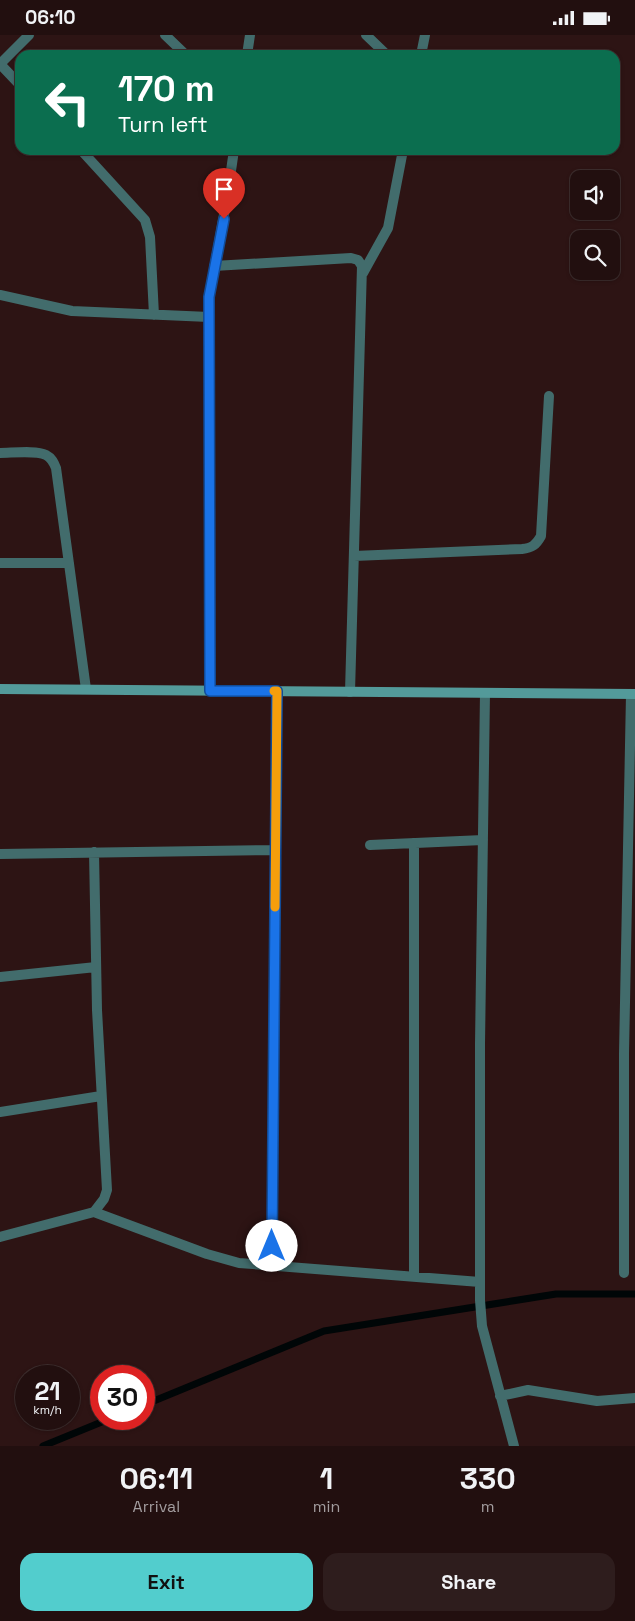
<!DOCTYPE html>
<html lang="en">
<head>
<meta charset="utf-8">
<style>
	:root { --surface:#220f0f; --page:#2e1d1d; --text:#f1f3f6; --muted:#a29c9e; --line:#3f2f2f; --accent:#52cdcd }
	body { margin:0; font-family:"Space Grotesk",sans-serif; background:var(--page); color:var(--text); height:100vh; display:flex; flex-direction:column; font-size:19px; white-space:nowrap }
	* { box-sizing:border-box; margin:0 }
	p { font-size:16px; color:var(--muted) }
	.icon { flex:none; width:28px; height:28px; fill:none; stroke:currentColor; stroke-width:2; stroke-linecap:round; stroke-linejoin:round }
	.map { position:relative; height:1411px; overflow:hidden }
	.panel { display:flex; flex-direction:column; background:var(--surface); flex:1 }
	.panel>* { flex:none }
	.guide { position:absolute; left:15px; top:15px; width:605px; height:105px; border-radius:15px; box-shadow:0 1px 4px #0004,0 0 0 1px var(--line); background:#0b6e4f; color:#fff; overflow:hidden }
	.buttons { position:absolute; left:570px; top:135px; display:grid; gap:10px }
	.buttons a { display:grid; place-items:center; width:50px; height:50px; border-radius:10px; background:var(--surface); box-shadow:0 1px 4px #0004,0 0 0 1px var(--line); font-size:25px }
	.speed { position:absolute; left:15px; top:1330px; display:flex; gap:10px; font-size:25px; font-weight:700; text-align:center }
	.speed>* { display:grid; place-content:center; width:65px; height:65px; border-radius:50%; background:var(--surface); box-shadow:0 1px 4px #0004,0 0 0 1px var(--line); line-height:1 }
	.speed small { font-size:12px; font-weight:400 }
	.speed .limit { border:8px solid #d22; background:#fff; color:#111 }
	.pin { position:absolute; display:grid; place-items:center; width:42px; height:42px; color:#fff; margin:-51px -21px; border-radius:50% 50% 50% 0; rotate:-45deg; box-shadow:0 0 5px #0007 }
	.pin .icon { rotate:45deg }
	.me { position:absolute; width:55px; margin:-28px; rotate:0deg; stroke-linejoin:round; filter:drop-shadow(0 0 4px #0008) }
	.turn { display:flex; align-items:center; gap:18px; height:105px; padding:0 20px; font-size:22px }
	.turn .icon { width:65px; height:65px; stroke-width:2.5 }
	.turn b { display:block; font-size:35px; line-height:42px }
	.eta { display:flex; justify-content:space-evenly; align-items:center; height:85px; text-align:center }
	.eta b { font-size:30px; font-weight:700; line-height:35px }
	.action { display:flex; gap:10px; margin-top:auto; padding:10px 20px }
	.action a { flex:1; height:58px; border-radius:15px; background:var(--accent); color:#111; font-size:20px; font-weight:700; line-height:58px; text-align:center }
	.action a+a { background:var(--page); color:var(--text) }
	.status { display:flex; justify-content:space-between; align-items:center; height:35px; padding:0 25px; background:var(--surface); direction:ltr }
	.status svg { height:14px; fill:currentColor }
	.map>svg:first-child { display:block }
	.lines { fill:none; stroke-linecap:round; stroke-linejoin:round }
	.stream { stroke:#000607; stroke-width:7 }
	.street { stroke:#426c6c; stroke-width:10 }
	.secondary { stroke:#539a9a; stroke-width:10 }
	.route-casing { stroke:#114b97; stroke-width:12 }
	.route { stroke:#1a73e8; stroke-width:9 }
	.slow { stroke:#f59e0b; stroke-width:9 }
</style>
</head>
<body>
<div class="status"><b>06:10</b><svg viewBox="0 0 49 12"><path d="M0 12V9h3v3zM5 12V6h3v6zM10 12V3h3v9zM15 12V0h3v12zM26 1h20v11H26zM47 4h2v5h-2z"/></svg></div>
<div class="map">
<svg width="635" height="1411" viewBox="0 0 635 1411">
	<rect width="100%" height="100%" fill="#2d1414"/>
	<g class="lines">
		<path class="stream" d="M 144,1370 L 324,1296 L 556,1259 L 635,1259
			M 43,1411 L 109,1384"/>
		<path class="street" d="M 165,0 L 186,20
			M 366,0 L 387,20
			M 247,20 L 250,0
			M 421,20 L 425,0
			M 0,29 L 29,0
			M 0,29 L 20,50
			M 81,115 L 145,185 L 150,202 L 154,280
			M 214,231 L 351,223 L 358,225 L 362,231 L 350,657
			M 363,238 L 388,193 L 403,115
			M 0,260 L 72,276 L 209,282
			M 0,418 C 12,418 36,415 46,420 C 52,423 54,428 56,433 L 86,654
			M 354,521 L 522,514 C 532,513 536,510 541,501 L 549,361
			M 0,528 L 69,528
			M 210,655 L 209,262 L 227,163 L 234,115
			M 485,658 L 480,1009 L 480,1265 L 482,1291 L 514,1411
			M 370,810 L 483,805
			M 0,819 L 275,815
			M 0,942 L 96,932
			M 0,1077 L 101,1061
			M 94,1177 L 207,1219 L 239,1228 L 480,1247
			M 0,1202 L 94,1177 L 104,1164 L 107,1155 L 97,975 L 94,817
			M 272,1230 L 277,656
			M 624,1238 L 624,1019 L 631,659
			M 414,1242 L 414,808
			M 500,1361 L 528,1355 L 597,1366 L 635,1363"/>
		<path class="secondary" d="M 0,654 L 635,659"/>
	</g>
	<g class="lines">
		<g class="route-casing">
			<path id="route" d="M 224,184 L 209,262 L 210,656 L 277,656 L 272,1211"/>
		</g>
		<use href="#route" class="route"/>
		<path class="slow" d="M 274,656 L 277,656 L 275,872"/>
	</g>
</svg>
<div class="buttons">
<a><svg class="icon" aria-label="sound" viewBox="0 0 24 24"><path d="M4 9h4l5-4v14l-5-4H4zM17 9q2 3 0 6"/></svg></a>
<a><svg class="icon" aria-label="search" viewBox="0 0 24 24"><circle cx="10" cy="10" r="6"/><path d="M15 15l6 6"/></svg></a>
</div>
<div class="speed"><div>21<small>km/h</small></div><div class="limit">30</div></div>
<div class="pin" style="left:224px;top:184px;background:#d93025"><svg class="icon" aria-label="arrive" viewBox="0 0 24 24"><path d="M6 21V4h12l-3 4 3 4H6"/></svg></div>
<svg class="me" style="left:272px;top:1211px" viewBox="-20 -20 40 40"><circle r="19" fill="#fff"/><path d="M0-13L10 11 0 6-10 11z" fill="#1a73e8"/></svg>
<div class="guide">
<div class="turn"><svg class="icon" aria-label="left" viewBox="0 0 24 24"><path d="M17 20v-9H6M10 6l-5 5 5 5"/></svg><div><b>170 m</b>Turn left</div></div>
</div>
</div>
<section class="panel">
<div class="eta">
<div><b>06:11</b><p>Arrival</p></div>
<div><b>1</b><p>min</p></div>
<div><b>330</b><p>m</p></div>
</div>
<div class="action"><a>Exit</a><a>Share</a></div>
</section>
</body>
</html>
